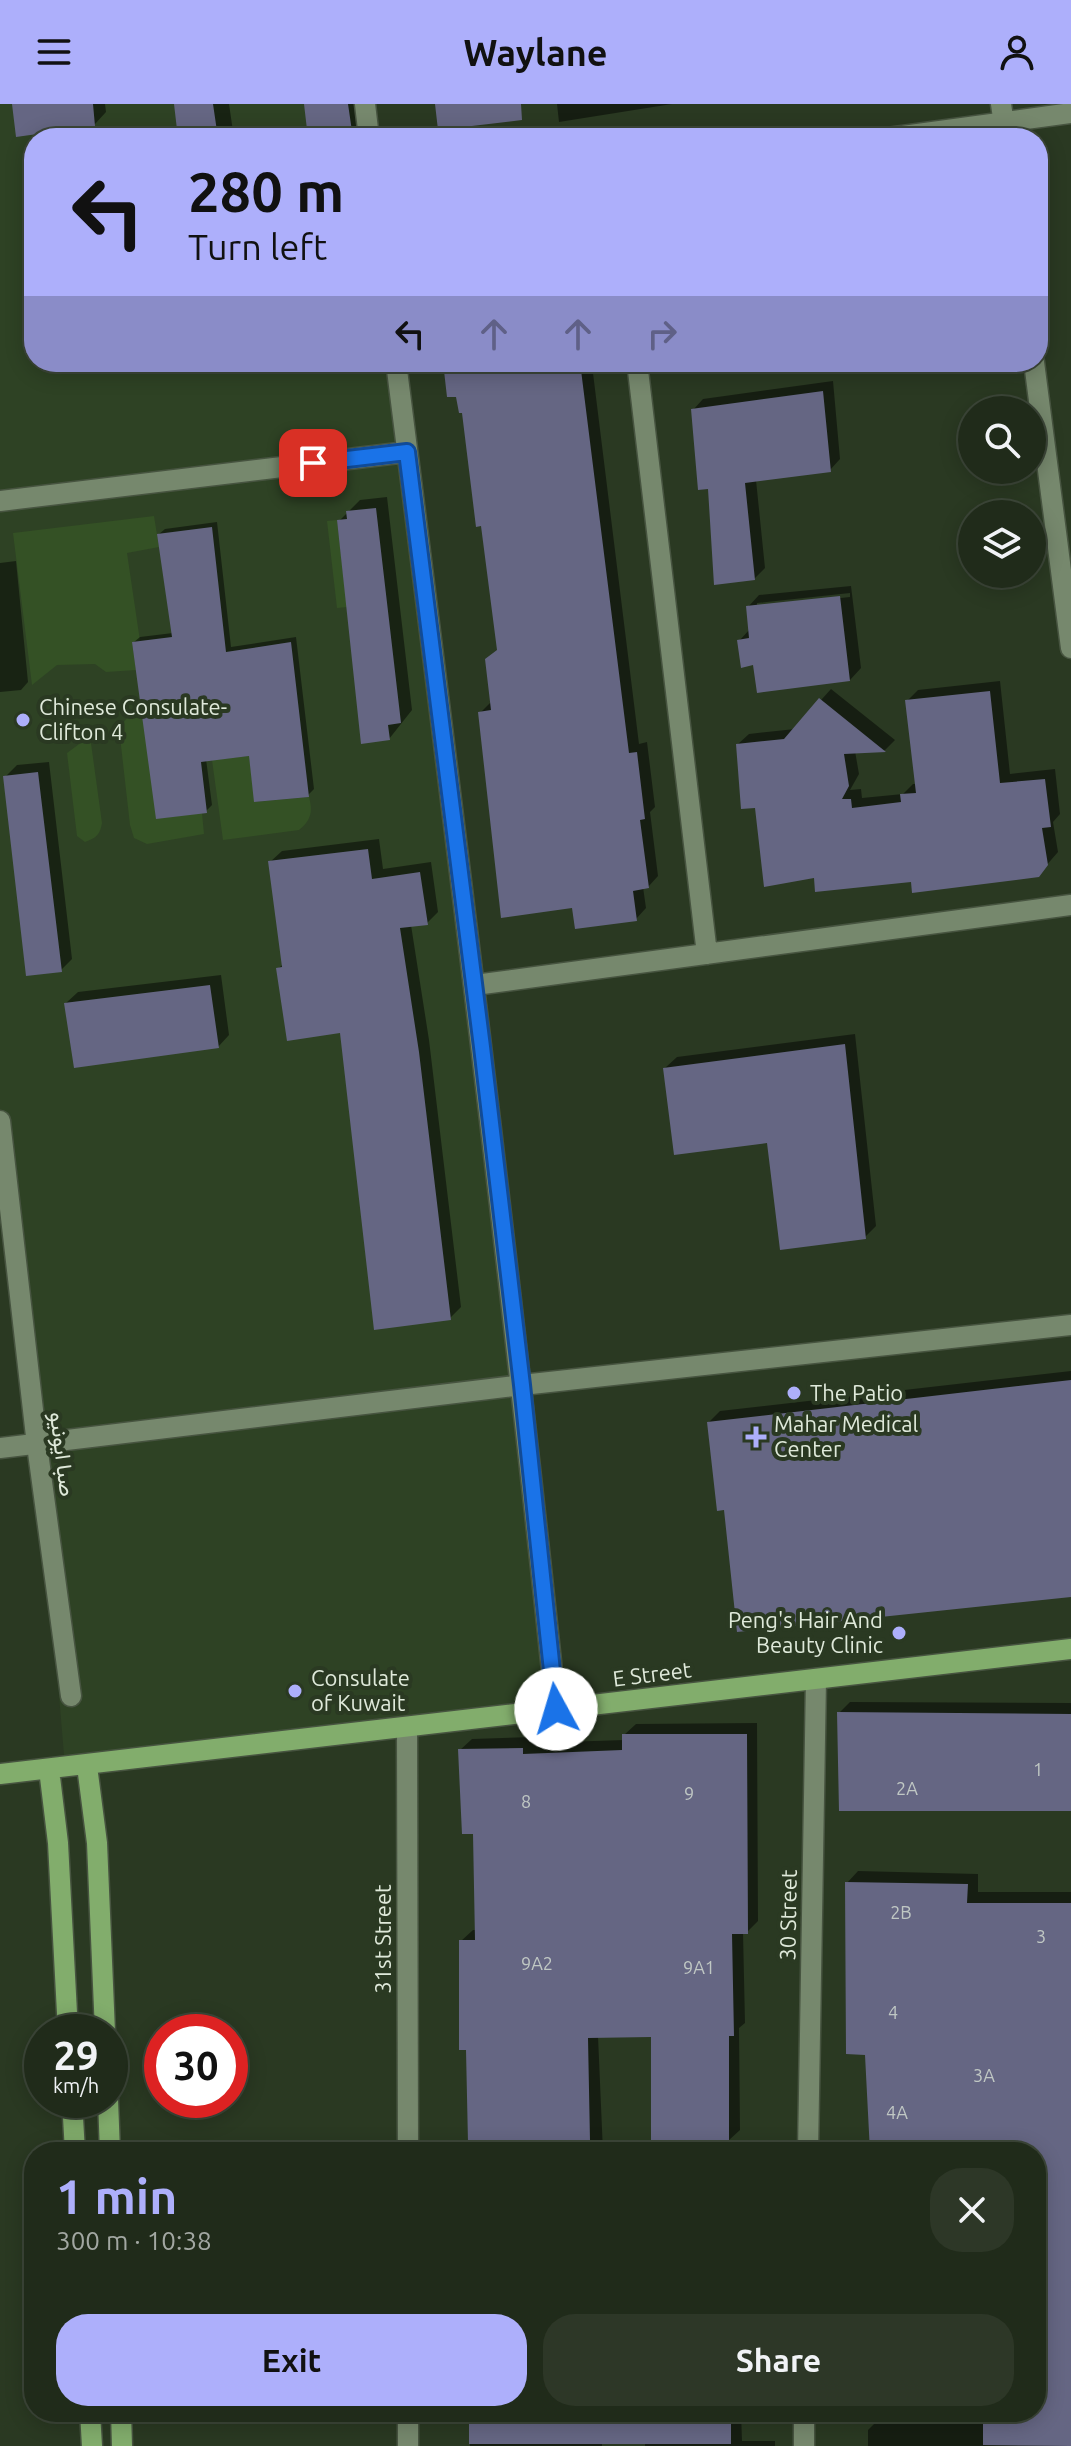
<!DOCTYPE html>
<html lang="en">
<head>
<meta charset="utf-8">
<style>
	:root { --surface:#202b1a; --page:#2d3727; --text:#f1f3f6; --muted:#a2a7a2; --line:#3d4739; --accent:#adaffb }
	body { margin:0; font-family:Ubuntu,Vazirmatn,sans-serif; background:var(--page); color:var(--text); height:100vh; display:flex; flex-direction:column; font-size:30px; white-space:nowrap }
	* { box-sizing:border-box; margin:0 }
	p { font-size:26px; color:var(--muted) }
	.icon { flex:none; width:44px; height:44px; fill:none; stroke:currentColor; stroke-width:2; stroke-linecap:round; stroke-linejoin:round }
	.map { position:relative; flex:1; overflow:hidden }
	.side { position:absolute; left:24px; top:2038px; width:1022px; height:280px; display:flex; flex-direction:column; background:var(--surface); border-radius:32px; box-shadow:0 4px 20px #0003,0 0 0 2px var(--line) }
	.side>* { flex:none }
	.guide { position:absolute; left:24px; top:24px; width:1024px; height:244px; border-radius:32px; box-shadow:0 4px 20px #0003,0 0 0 2px var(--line); background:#adaffb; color:#111; overflow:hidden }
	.buttons { position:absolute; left:958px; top:292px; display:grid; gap:16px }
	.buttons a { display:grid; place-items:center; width:88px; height:88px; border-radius:50%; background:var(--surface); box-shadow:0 4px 20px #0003,0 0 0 2px var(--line); font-size:40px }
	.speed { position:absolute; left:24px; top:1910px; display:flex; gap:16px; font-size:40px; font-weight:700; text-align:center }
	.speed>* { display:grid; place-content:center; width:104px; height:104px; border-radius:50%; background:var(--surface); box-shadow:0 4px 20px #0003,0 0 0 2px var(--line); line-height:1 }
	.speed small { font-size:20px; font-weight:400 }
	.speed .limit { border:12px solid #d22; background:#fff; color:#111 }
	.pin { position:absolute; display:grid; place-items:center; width:68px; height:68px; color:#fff; margin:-34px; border-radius:16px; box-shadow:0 4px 12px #0006 }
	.me { position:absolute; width:88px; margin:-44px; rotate:354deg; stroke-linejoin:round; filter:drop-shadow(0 0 6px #0008) }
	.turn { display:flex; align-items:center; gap:28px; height:168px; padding:0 32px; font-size:36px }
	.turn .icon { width:104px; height:104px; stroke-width:2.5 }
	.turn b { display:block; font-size:56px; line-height:68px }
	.lanes { display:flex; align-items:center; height:76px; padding:0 32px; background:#0003; justify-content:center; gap:40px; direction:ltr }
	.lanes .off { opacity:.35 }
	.round { display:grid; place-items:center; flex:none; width:84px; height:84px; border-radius:32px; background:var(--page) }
	.overview { display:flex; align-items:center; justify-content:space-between; height:136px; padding:0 32px }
	h1 { font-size:48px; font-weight:600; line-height:60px; color:var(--accent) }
	.primary-button { display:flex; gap:16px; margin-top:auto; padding:16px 32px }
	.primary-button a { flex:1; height:92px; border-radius:32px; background:var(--accent); color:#111; font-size:32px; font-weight:600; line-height:92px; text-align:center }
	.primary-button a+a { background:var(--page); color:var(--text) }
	header { display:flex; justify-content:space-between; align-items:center; height:104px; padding:0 32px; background:var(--accent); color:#111; font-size:36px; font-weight:600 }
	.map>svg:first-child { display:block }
	.built { fill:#2e4224 }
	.green { fill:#345125 }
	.shadow { fill:#0007; fill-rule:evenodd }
	.building { fill:#656683 }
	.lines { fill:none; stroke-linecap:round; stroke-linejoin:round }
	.minor-casing { stroke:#475440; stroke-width:23 }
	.major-casing { stroke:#475440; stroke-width:23 }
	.minor { stroke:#76886d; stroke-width:20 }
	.major { stroke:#82ad6c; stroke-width:20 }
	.route-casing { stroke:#114b97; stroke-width:20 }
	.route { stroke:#1a73e8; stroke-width:14 }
	.poi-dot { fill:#adaffb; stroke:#2a3922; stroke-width:3 }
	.labels { text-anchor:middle; stroke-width:8; stroke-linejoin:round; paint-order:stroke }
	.number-label { font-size:18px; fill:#c0c8c4 }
	.poi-label { font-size:22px; fill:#dfe9da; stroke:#2a3922; text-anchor:start }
	.street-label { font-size:22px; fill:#dfe9da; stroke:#2a3922 }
</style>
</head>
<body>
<header><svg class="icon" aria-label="menu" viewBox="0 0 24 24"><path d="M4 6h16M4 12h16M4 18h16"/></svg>Waylane<svg class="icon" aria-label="person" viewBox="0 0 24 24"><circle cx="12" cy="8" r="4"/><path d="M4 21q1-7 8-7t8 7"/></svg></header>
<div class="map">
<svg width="1071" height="2342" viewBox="0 0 1071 2342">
	<rect width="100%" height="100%" fill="#2a3922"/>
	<path class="built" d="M 0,0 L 365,0 L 369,34 L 34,34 L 34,258 L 396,258 L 556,1605 L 65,1663 L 38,1341 L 0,1014 Z"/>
	<path class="green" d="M 154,412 L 159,443 L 127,449 L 140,537 L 132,538 L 136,566 L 106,568 L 95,560 L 57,561 L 32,581 L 13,429 Z
		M 337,416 L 347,503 L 337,504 L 327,417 Z
		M 140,598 L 161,714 L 202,709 L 204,730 L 147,740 L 134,734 L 130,721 L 119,624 Z
		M 90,632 L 102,719 C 100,731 96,734 85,738 L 77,732 L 67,649 Z
		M 249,652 L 255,698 L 309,693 C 313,708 311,716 299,726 L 223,736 L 212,656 Z"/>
	<path class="shadow" d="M 14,0 L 105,0 L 106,8 L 95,20 Z
		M 176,0 L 229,0 L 234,34 L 180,34 Z
		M 306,0 L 360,0 L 365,34 L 310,34 Z
		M 557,0 L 672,0 L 559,18 Z
		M 143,258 L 165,258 L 144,261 Z
		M 445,258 L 595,258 L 596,266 L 593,269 L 639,640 L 647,638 L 655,703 L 650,708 L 658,772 L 648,783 L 643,783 L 646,804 L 636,815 L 573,801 L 480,609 L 492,597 L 499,544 L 483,420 L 464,307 Z
		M 833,277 L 840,355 L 830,366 L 756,376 L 765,464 L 754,475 L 710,382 L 693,306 L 703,295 Z
		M 387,393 L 412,606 L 389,635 L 339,417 L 360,396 Z
		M 217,418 L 231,543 L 296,533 L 314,685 L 308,691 L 250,650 L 206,655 L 212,701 L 206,707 L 134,538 L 140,533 L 173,529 L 159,430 L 165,425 Z
		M 16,457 L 28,578 L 21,586 L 0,588 L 0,459 Z
		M 851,482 L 861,564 L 850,576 L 755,559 L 739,537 L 750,525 L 748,503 L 759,491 ZM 850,489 L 850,493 L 757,503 L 757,499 Z
		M 1000,577 L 1010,670 L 1055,665 L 1060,710 L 1053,718 L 1058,748 L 1038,771 L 912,776 L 815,772 L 756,702 L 738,640 L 749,630 L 795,625 L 831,585 L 895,636 L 885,646 L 855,647 L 859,670 L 850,686 L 861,685 L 862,694 L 903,690 L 913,680 L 917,680 L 907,597 L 918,586 Z
		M 49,658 L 72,855 L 61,866 L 6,672 L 17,661 Z
		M 379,735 L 383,765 L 431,758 L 438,808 L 427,819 L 411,821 L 429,936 L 461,1203 L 450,1214 L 342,927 L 278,865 L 283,860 L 270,758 L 282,747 Z
		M 221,871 L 229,931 L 218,943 L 66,899 L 78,888 Z
		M 855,930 L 876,1122 L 865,1133 L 769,1037 L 665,964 L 677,953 Z
		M 1071,1267 L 1071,1490 L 725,1404 L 709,1318 L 720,1307 Z
		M 850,1598 L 1071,1599 L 1071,1706 L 839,1609 Z
		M 757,1619 L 758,1817 L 747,1828 L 743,1828 L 745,1919 L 739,1924 L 740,2026 L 728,2037 L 653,1931 L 598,1932 L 603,2048 L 473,2048 L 461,1837 L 473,1826 L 477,1826 L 475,1728 L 460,1646 L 472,1635 L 534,1633 L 534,1639 L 624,1636 L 624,1631 L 636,1620 Z
		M 858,1767 L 978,1770 L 978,1788 L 1071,1788 L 1071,2342 L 868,2342 L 868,2326 L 879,2315 L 899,2315 L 899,2308 L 1036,2308 L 1036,2048 L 871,2048 L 867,1949 L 847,1779 Z
		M 470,2308 L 741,2308 L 742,2337 L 775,2337 L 775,2342 L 645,2342 L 645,2339 L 602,2339 L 602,2342 L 470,2342 Z"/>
	<path class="building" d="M 12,0 L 93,0 L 95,22 L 16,33 Z
		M 174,0 L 213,0 L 218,34 L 178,34 Z
		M 304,0 L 348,0 L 353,34 L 308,34 Z
		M 435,0 L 521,0 L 522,16 L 438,26 Z
		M 443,258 L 580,258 L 629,649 L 637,648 L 645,715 L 640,716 L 649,784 L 633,787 L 637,817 L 575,825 L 572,804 L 501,814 L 478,608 L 491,606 L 485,555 L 497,546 L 481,422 L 476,423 L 462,309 L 459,309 L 456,293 L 447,293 Z
		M 823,287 L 831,368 L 745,379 L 755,476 L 714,481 L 708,385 L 698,386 L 691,305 Z
		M 376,404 L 401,619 L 388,621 L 390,636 L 361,640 L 337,416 L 347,415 L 346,407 Z
		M 212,423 L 226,548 L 291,538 L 309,693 L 254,698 L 249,652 L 201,658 L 207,709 L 156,715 L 132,538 L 172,533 L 157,430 Z
		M 840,492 L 850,577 L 757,589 L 753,561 L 741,564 L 737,536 L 749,534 L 746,502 Z
		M 990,587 L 1000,679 L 1045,675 L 1051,723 L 1042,724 L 1048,761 L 1039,773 L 912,789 L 911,778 L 815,788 L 814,774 L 764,783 L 755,704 L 741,705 L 736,640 L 784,635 L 819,594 L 886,648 L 844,650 L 849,682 L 842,695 L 851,695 L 852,704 L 901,698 L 900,690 L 916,689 L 905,596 Z
		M 38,668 L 62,868 L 26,872 L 3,672 Z
		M 368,745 L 372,775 L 420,768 L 428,821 L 400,824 L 419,948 L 451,1216 L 374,1226 L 340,929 L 287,937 L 276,864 L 282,863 L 268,757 Z
		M 210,881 L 219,944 L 74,964 L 64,899 Z
		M 845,940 L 866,1135 L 780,1146 L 767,1039 L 674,1051 L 663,964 Z
		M 1071,1276 L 1071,1493 L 737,1528 L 724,1406 L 717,1407 L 707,1318 Z
		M 837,1608 L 1071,1610 L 1071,1707 L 839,1707 Z
		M 622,1630 L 747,1630 L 748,1830 L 732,1830 L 734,1932 L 729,1932 L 729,2039 L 651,2037 L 651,1933 L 588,1934 L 590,2037 L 468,2039 L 466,1946 L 459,1946 L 459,1836 L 475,1836 L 473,1730 L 462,1730 L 458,1645 L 523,1644 L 523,1650 L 622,1646 Z
		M 845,1778 L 968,1780 L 967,1799 L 1071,1799 L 1071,2342 L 983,2341 L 983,2308 L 1036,2308 L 1036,2048 L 870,2048 L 865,1951 L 846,1950 Z
		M 469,2308 L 731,2308 L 731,2340 L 469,2340 Z"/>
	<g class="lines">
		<g class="minor-casing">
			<path id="minor" d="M 365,0 L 369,34
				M 1001,0 L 1006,34
				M 888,34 L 1071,9
				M 396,258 C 453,707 509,1155 556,1605
				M 637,258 L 707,850
				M 1034,258 L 1071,544
				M 0,397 L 407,348
				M 475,881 L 1071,801
				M 0,1017 L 37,1341 L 71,1592
				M 0,1344 L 522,1281 L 1071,1221
				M 407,1623 L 408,2048
				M 808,2048 L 816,1575
				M 408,2308 L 408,2342
				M 804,2342 L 804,2308"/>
		</g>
		<g class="major-casing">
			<path id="major" d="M 87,1662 L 97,1739 L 105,1928
				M 49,1665 L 58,1739 L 68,1928
				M 0,1670 L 1071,1545
				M 72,1996 L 75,2048
				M 108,1996 L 110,2048
				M 90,2308 L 92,2342
				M 121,2308 L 122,2342"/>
		</g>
		<use href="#minor" class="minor"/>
		<use href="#major" class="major"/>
	</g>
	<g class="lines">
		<g class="route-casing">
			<path id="route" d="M 313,359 L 407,348 L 482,943 L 522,1281 L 556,1605"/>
		</g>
		<use href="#route" class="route"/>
	</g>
	<g class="poi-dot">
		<circle cx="23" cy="616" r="8"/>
		<circle cx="794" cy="1289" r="8"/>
		<path d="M752 1321h8v8h8v8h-8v8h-8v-8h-8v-8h8z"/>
		<circle cx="899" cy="1529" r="8"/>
		<circle cx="295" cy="1587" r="8"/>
	</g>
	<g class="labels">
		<g class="number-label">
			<text x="1038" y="1672">1</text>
			<text x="907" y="1691">2A</text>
			<text x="689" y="1696">9</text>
			<text x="526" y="1704">8</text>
			<text x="901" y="1815">2B</text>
			<text x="1041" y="1839">3</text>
			<text x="537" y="1866">9A2</text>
			<text x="699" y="1870">9A1</text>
			<text x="893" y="1915">4</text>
			<text x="984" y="1978">3A</text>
			<text x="897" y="2015">4A</text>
		</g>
		<g class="poi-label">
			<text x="39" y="611">Chinese Consulate-<tspan x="39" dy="25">Clifton 4</tspan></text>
			<text x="810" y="1297">The Patio</text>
			<text x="774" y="1328">Mahar Medical<tspan x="774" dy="25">Center</tspan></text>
			<text x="883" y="1524" text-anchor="end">Peng's Hair And<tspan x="883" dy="25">Beauty Clinic</tspan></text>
			<text x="311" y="1582">Consulate<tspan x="311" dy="25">of Kuwait</tspan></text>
		</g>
		<g class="street-label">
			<text transform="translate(63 1350) rotate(83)" y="8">صبا ایونیو</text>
			<text transform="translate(652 1570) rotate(-7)" y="8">E Street</text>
			<text transform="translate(788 1811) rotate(-89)" y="8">30 Street</text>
			<text transform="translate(383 1835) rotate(-90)" y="8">31st Street</text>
		</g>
	</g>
</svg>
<div class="buttons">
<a><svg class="icon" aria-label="search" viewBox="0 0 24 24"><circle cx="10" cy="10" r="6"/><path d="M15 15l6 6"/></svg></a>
<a><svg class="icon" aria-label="layers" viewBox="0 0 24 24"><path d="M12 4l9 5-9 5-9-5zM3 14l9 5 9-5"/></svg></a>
</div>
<div class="speed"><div>29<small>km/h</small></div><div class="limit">30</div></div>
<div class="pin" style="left:313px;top:359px;background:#d93025"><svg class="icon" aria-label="arrive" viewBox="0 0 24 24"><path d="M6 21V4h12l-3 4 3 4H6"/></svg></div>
<svg class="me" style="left:556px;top:1605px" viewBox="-20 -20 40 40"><circle r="19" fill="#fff"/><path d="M0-13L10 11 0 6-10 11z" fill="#1a73e8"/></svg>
<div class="guide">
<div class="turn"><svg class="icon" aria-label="left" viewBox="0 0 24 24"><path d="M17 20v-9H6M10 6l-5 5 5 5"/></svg><div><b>280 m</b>Turn left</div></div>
<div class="lanes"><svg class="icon" aria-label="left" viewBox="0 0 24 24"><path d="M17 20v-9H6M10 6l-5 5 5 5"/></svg><svg class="icon off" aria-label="ahead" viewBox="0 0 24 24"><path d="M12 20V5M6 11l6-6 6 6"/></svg><svg class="icon off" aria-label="ahead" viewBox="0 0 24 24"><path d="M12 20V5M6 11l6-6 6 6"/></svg><svg class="icon off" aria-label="right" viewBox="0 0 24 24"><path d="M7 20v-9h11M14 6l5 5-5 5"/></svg></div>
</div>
<section class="side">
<div class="overview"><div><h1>1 min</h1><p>300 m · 10:38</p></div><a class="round"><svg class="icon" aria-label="close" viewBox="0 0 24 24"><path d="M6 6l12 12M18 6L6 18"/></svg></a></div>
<div class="primary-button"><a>Exit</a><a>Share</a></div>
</section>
</div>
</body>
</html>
